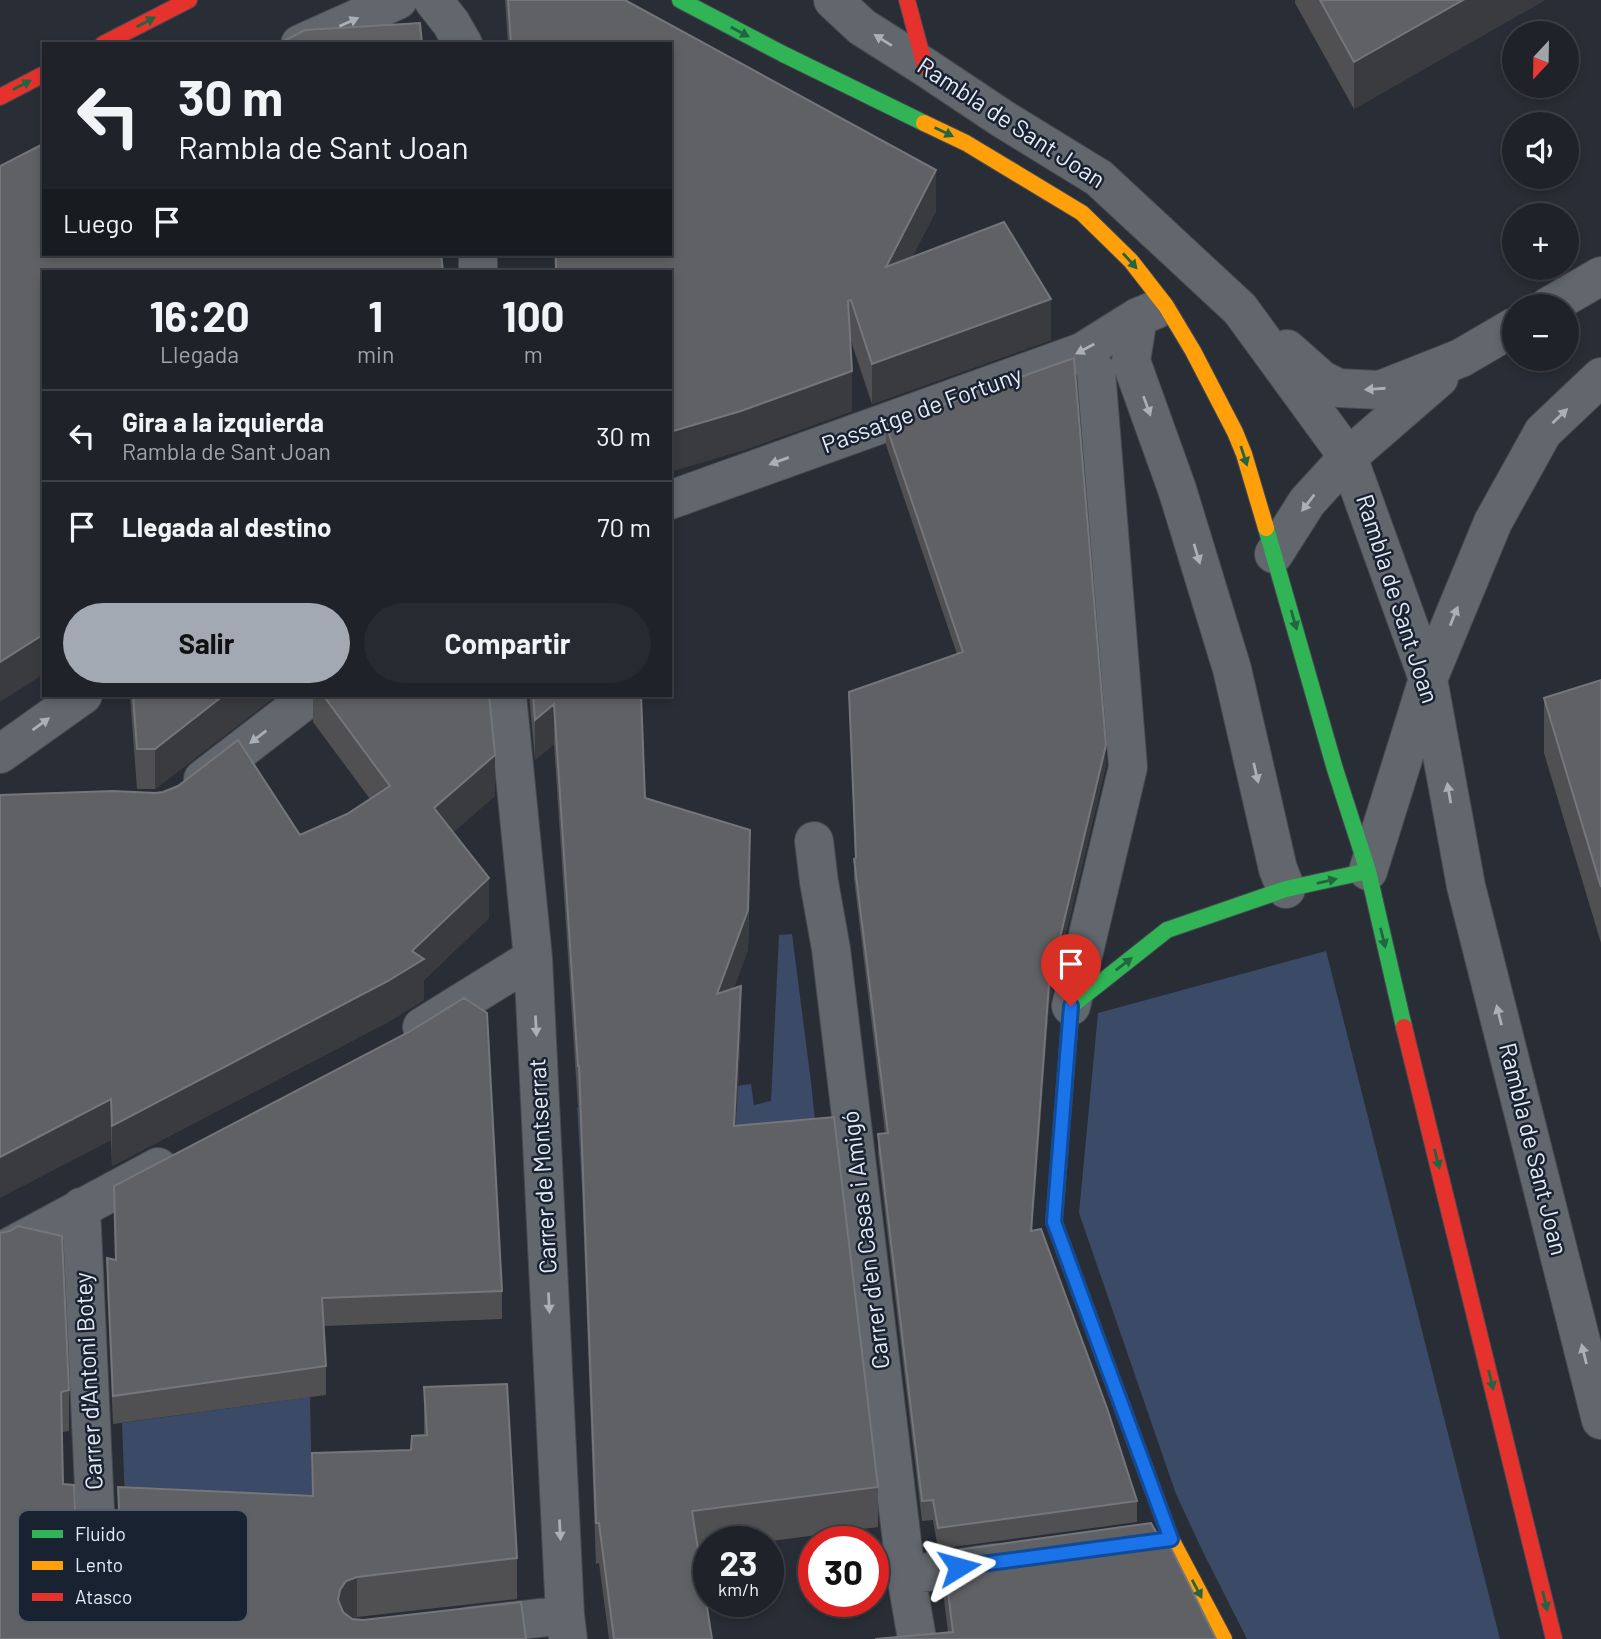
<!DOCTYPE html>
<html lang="es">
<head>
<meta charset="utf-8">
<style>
	:root { --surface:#1f2228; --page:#272a30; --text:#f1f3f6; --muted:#a1a4a8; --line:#3c3f45; --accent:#a3a9b2 }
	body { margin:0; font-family:Barlow,sans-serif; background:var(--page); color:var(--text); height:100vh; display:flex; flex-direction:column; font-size:26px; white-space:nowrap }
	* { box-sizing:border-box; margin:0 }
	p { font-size:23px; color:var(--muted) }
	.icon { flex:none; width:38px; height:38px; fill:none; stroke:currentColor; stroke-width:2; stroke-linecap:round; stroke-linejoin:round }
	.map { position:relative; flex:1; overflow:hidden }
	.panel { position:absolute; left:42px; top:270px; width:630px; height:427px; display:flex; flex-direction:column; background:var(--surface); border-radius:0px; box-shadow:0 4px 10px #0003,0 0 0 2px var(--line) }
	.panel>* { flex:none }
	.guide { position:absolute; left:42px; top:42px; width:630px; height:214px; border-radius:0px; box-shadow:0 4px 10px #0003,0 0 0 2px var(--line); background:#1f2228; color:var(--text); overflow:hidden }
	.needle { width:46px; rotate:202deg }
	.fabs { position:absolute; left:1502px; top:21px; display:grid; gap:14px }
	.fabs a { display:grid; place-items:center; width:77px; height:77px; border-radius:50%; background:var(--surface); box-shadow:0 4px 10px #0003,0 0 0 2px var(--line); font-size:35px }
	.speed { position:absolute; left:693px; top:1526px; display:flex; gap:14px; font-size:35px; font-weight:700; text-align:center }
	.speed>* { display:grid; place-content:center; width:91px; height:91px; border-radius:50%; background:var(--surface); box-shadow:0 4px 10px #0003,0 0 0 2px var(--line); line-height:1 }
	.speed small { font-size:18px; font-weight:400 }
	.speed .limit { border:10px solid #d22; background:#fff; color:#111 }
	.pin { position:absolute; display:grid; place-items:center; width:60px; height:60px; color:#fff; margin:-72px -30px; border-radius:50% 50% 50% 0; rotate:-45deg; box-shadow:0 0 7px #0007 }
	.pin .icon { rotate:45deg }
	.me { position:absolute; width:77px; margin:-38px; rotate:82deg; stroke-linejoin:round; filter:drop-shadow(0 0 5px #0008) }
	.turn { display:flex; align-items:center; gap:24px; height:147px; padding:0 21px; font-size:32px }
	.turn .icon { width:91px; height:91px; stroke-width:2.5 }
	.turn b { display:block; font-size:49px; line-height:60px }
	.then { display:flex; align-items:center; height:66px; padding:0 21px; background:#0003; gap:14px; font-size:26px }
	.eta { display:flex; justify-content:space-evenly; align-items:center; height:119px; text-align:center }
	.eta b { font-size:42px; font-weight:700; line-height:49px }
	.action { display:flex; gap:14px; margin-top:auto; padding:14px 21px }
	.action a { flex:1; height:80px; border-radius:42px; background:var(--accent); color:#111; font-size:28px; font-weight:700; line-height:80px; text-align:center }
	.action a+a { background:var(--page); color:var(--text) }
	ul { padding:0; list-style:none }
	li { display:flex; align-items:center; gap:21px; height:91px; padding:0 21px; border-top:2px solid var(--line) }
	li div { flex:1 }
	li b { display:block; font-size:26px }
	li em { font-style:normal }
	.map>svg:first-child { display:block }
	.green { fill:#3b4a66 }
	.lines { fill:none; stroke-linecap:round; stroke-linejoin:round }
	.street-casing { stroke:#454950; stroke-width:40 }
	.fast-casing { stroke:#454950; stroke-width:18 }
	.slow-casing { stroke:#454950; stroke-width:18 }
	.jam-casing { stroke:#454950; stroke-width:18 }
	.street { stroke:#62666d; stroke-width:38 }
	.fast { stroke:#30b455; stroke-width:16 }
	.slow { stroke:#ff9f0a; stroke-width:16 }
	.jam { stroke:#e5322d; stroke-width:16 }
	.wall { fill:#505052 }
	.shaded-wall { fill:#3a3b3f }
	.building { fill:#606164; stroke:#75767b; stroke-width:2 }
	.oneway { fill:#236441 }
	.oneway2 { fill:#aab0b8 }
	.route-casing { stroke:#114b97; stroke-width:18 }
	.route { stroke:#1a73e8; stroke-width:12 }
	.labels { text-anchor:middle; stroke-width:5; stroke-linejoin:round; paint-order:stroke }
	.street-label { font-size:24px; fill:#e5ecf6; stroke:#192231 }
	.key { fill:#192231; stroke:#565f6c; stroke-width:2 }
	.key-label { font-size:19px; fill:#e5ecf6 }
</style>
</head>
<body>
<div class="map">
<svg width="1601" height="1639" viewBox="0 0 1601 1639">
	<rect width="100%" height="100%" fill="#292d35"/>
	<path class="green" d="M 792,934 L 811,1082 L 819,1159 L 582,1187 L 577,1107 L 751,1084 L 754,1105 L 771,1101 L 779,935 Z
		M 1326,951 L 1500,1639 L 1247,1639 L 1203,1552 L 1176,1494 L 1079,1213 L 1098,1013 Z
		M 310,1397 L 313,1537 L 126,1528 L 122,1423 Z"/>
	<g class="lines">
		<g class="street-casing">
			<path id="street" d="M 433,0 L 451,23 L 463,44
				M 833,0 L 862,27 L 925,67 L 1003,119 L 1099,178 L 1240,309 L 1348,457 L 1428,679 L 1466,886 L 1601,1420
				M 300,44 L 398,0
				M 478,254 L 478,271
				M 1549,306 L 1601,276
				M 1138,317 L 1131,361 L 1177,489 L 1232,669 L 1278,869 L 1286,889
				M 1287,349 L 1322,380 L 1338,388 L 1380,390 L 1461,358 L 1514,327
				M 670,500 L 1082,352 L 1138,317 L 1155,310
				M 1274,554 L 1307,502 L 1348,457 L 1439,378
				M 507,695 L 533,958 L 565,1615 L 568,1639
				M 0,754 L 83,695
				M 203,779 L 312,695
				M 814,841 L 819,882 L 831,949 L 906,1575 L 917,1639
				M 1368,871 L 1428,679 L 1493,522 L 1543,432 L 1601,377
				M 1071,1006 L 1128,767 L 1096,371
				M 422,1027 L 533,958
				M 81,1207 L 101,1639
				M 0,1252 L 158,1167
				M 906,1575 L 995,1563
				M 470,1626 L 565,1615"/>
		</g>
		<g class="fast-casing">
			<path id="fast" d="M 680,0 L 783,54 L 924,123
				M 1266,528 L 1335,769 L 1368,871 L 1404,1027
				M 1056,1197 L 1071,1006 L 1167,930 L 1286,889 L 1368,871"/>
		</g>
		<g class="slow-casing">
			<path id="slow" d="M 924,123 L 966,143 L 1082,213 L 1131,261 L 1166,306 L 1193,351 L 1235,432 L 1244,454 L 1266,528
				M 1056,1197 L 1054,1222 L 1171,1539 L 1224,1639"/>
		</g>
		<g class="jam-casing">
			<path id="jam" d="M 907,0 L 925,67
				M 103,44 L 189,0
				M 0,97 L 44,74
				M 1404,1027 L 1554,1639"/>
		</g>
		<use href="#street" class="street"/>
		<use href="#fast" class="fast"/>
		<use href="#slow" class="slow"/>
		<use href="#jam" class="jam"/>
	</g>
	<path class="wall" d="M 505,0 L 625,0 L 936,211 L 912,257 L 1051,340 L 872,404 L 851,341 L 852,411 L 741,451 L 670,271 L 555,271 L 554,254 L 670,254 L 670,44 L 508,44 Z
		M 1295,0 L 1545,0 L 1354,109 L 1295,3 Z
		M 886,425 L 1106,765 L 1049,1004 L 1032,1230 L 1137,1501 L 1137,1522 L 938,1549 L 933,1520 L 922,1521 L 878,1154 L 878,1134 L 885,1133 L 854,879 L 854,859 L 855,858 L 849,692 L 957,654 L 886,445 Z
		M 1601,680 L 1601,943 L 1544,753 L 1544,698 Z
		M 130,695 L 277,695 L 155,789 L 137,789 Z
		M 313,695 L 489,695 L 495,796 L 453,832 L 489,918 L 424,980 L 424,1000 L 388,1022 L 112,1166 L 111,1140 L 24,1185 L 300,835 L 347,814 L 370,799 L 313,722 Z
		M 529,695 L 641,695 L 645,798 L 750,870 L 748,950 L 733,989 L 741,1027 L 736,1126 L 878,1487 L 878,1527 L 764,1542 L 709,1542 L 709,1549 L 698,1550 L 712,1639 L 609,1639 L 599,1563 L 596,1564 L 579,1106 L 578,1107 L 554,744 L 535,760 Z
		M 114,1186 L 502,1291 L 502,1319 L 324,1326 L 326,1366 L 326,1395 L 113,1424 L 107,1286 L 107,1258 L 115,1260 Z
		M 0,1233 L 69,1390 L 69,1431 L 62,1432 L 63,1484 L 79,1600 L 83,1611 L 92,1618 L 103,1620 L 113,1616 L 121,1608 L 121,1605 L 118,1527 L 118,1487 L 312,1496 L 312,1453 L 411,1450 L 424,1436 L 424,1387 L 517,1558 L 517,1599 L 357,1617 L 353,1619 L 0,1639 Z
		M 943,1552 L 1216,1639 L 948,1632 L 943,1592 Z"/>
	<path class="shaded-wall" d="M 1463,0 L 1545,0 L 1354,109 L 1354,62 Z
		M 936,170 L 936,211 L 886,307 L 886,267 Z
		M 1051,299 L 1051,340 L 872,404 L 872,364 Z
		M 852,371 L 852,411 L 741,451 L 670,472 L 670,432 Z
		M 44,634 L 44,674 L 0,702 L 0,662 Z
		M 224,695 L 277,695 L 155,789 L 155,749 Z
		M 554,704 L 554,744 L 535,760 L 535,720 Z
		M 1106,745 L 1106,765 L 1049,1004 L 1031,1251 L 1031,1231 L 1049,984 Z
		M 495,755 L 495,796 L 434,849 L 434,808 Z
		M 750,830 L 748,950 L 717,1035 L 717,994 Z
		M 489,878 L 489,918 L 424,980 L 424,1000 L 388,1022 L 112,1166 L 112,1126 L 412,951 Z
		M 741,986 L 741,1027 L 734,1167 L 734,1126 Z
		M 111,1099 L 111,1140 L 0,1198 L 0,1157 Z
		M 357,1577 L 357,1617 L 346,1622 L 338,1600 L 340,1590 L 346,1581 Z"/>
	<path class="building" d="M 508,0 L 625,0 L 936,170 L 886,267 L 1004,222 L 1051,299 L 872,364 L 851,300 L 848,301 L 852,371 L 741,411 L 670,432 L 670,271 L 556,271 L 556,254 L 670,254 L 670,44 L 511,44 Z
		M 1320,0 L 1463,0 L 1354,62 Z
		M 420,23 L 422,44 L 278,44 L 305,30 Z
		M 41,145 L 44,145 L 44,254 L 441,254 L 443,271 L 44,271 L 44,634 L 0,662 L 0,166 Z
		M 1074,358 L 1106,745 L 1049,984 L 1031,1231 L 1041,1229 L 1107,1408 L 1137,1501 L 938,1528 L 933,1500 L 922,1501 L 878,1134 L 888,1133 L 854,859 L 856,858 L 849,692 L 963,652 L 886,425 Z
		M 1601,680 L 1601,887 L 1544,698 Z
		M 133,695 L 224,695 L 155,749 L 137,749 Z
		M 323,695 L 489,695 L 495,755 L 434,808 L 489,878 L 412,951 L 424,959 L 388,981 L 112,1126 L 111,1099 L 0,1157 L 0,795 L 113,791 L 155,793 L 163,792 L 178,786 L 238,740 L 300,835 L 347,814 L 390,786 Z
		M 533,695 L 641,695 L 645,798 L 750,830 L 748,910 L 717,994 L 741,986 L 734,1126 L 834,1117 L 878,1487 L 692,1511 L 712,1639 L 614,1639 L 599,1523 L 596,1523 L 579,1066 L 578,1066 L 554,704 L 535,720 Z
		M 464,998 L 487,1013 L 502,1291 L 322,1298 L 326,1366 L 113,1396 L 107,1258 L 116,1260 L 114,1186 L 409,1032 Z
		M 18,1226 L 62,1236 L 69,1390 L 61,1392 L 63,1484 L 74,1485 L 79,1600 L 83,1611 L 92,1618 L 103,1620 L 113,1616 L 121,1608 L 123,1598 L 118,1487 L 313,1496 L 312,1453 L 411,1450 L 412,1436 L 427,1435 L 424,1387 L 507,1384 L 517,1558 L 357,1577 L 346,1581 L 340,1590 L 338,1600 L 343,1612 L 352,1619 L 363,1620 L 521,1602 L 526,1639 L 0,1639 L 0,1233 L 10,1231 Z
		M 1151,1523 L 1163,1544 L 1168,1542 L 1216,1639 L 875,1639 L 953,1632 L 943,1552 Z"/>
	<defs><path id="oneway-solid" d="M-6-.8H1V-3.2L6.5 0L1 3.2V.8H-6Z" transform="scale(1.75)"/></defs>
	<g class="oneway">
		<use href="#oneway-solid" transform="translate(146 22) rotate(-27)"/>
		<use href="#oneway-solid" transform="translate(740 32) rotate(28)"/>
		<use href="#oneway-solid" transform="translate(22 85) rotate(-27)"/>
		<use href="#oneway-solid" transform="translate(944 132) rotate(26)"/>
		<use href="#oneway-solid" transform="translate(1130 261) rotate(48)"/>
		<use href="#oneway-solid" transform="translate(1244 456) rotate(72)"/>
		<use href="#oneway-solid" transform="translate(1294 620) rotate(74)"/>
		<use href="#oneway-solid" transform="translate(1327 881) rotate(-13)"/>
		<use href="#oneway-solid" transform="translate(1383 938) rotate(76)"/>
		<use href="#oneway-solid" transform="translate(1124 964) rotate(-38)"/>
		<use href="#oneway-solid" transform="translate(1437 1159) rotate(76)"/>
		<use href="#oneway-solid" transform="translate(1491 1380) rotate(76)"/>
		<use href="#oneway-solid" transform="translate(1197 1589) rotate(62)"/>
		<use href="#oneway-solid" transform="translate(1545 1601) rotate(76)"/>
	</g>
	<g class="oneway2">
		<use href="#oneway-solid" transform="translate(349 22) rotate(-24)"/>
		<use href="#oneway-solid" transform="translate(883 40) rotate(-148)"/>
		<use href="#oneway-solid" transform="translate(1085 349) rotate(152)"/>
		<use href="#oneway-solid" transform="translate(1375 389) rotate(176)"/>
		<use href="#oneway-solid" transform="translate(1147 406) rotate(70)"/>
		<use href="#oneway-solid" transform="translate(1560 416) rotate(-44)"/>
		<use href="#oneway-solid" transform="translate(779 461) rotate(160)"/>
		<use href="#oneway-solid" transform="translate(1308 503) rotate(127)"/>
		<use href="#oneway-solid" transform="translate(1197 554) rotate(73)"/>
		<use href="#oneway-solid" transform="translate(1454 616) rotate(-68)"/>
		<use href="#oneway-solid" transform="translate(41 724) rotate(-36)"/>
		<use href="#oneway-solid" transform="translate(258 737) rotate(142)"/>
		<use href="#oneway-solid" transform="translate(1256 773) rotate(77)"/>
		<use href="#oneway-solid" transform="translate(1449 793) rotate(-100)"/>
		<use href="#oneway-solid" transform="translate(1499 1015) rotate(-104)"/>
		<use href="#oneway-solid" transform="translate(536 1026) rotate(87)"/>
		<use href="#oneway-solid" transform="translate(549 1303) rotate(87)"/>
		<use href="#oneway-solid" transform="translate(1584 1354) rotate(-104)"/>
		<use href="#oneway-solid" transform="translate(560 1530) rotate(87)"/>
	</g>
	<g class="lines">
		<g class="route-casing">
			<path id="route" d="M 959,1567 L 1171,1539 L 1054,1222 L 1071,1006"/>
		</g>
		<use href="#route" class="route"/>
	</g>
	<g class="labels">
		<g class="street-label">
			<text transform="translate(1011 123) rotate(33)" y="8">Rambla de Sant Joan</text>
			<text transform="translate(922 410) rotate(-20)" y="8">Passatge de Fortuny</text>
			<text transform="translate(1397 599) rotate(72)" y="8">Rambla de Sant Joan</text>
			<text transform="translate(1533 1149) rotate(76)" y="8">Rambla de Sant Joan</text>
			<text transform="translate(543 1166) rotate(-93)" y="8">Carrer de Montserrat</text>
			<text transform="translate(866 1240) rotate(-97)" y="8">Carrer d'en Casas i Amigó</text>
			<text transform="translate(89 1381) rotate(-93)" y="8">Carrer d'Antoni Botey</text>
		</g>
	</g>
	<rect x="18" y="1510" width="230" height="112" rx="10" class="key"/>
	<rect x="32" y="1530" width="31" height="8" fill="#30b455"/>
	<rect x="32" y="1561" width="31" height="9" fill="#ff9f0a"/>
	<rect x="32" y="1593" width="31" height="8" fill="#e5322d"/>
	<g class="key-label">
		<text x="75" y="1541">Fluido</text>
		<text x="75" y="1572">Lento</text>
		<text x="75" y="1604">Atasco</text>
	</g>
</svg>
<div class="fabs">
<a><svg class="needle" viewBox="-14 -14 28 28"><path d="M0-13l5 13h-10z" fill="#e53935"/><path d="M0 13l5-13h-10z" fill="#a1a4a8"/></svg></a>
<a><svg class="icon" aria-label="sound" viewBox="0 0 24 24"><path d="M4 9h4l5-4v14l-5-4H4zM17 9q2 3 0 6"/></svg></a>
<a>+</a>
<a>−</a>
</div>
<div class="speed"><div>23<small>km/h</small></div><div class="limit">30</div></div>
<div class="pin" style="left:1071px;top:1006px;background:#d93025"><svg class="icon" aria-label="arrive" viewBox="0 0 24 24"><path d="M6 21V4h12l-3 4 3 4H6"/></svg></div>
<svg class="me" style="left:959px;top:1567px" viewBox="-20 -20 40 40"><path d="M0-17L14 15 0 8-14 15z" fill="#1a73e8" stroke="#fff" stroke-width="4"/></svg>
<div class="guide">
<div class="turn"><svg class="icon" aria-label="left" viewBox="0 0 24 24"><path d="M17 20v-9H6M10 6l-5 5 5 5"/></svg><div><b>30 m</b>Rambla de Sant Joan</div></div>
<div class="then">Luego<svg class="icon" aria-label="arrive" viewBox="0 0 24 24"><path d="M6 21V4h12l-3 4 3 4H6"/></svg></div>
</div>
<section class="panel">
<div class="eta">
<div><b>16:20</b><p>Llegada</p></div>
<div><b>1</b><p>min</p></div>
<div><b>100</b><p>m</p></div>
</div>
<ul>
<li><svg class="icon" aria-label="left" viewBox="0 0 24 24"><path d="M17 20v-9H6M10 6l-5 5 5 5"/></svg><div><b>Gira a la izquierda</b><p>Rambla de Sant Joan</p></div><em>30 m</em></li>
<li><svg class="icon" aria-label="arrive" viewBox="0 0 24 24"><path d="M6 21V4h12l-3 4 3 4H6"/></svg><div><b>Llegada al destino</b></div><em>70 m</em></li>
</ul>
<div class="action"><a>Salir</a><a>Compartir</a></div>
</section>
</div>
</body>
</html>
